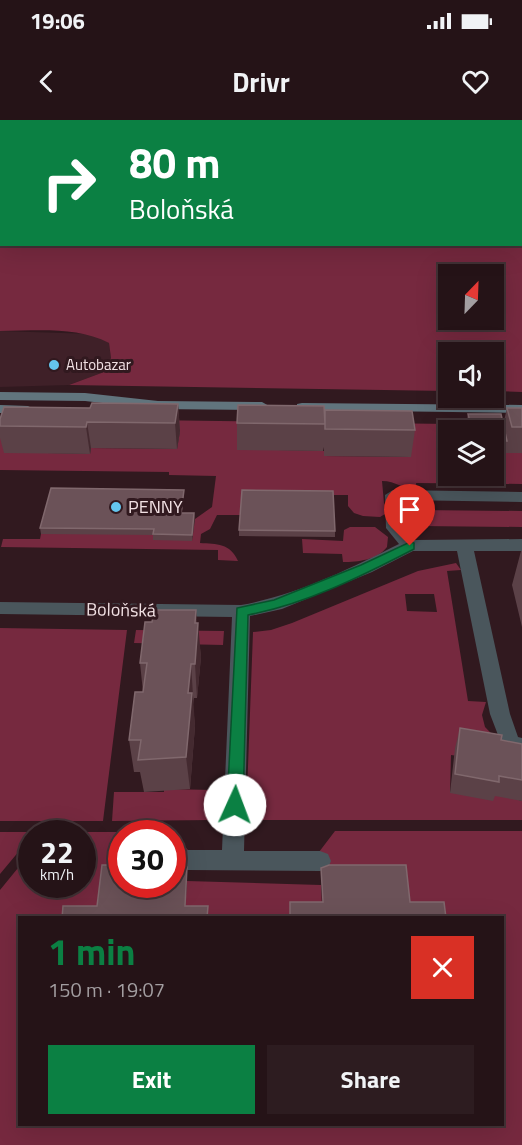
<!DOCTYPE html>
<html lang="en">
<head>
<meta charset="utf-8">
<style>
	:root { --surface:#251317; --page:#2d1c20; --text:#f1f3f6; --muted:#a39ea1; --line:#423236; --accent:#0b8043 }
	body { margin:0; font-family:"Titillium Web",sans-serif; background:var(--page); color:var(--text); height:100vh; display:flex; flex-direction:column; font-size:22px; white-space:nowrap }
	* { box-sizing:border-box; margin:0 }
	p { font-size:20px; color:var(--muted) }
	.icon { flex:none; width:33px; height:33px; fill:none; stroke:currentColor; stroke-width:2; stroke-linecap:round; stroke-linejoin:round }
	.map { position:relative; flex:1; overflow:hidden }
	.side { position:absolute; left:18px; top:796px; width:486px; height:210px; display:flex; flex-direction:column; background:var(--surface); border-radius:0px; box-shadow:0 6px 24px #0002,0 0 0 2px var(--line) }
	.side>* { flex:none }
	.top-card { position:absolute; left:0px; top:0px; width:522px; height:126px; box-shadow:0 6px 24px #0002,0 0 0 2px var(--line); background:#0b8043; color:#fff; overflow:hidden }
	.needle { width:39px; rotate:23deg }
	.buttons { position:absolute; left:438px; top:144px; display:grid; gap:12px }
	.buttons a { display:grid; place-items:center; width:66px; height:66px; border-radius:0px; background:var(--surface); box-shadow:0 6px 24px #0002,0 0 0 2px var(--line); font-size:30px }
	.speed { position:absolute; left:18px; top:700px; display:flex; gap:12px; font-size:30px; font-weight:700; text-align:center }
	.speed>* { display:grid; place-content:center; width:78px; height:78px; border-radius:50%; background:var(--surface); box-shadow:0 6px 24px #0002,0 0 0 2px var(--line); line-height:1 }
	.speed small { font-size:15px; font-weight:400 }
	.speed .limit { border:9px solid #d22; background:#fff; color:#111 }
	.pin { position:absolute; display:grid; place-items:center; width:51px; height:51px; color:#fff; margin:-62px -26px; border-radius:50% 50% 50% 0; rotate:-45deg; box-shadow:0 0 6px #0007 }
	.pin .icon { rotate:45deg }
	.me { position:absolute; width:66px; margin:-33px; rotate:2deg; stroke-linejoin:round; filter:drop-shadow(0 0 4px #0008) }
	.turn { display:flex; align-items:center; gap:21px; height:126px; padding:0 30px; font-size:27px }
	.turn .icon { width:78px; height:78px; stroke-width:2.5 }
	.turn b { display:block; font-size:42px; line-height:51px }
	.round { display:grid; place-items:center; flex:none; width:63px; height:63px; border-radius:0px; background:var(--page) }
	.overview { display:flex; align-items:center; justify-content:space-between; height:102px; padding:0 30px }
	h1 { font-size:36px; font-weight:700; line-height:45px; color:var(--accent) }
	.button { display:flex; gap:12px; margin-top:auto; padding:12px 30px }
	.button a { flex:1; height:69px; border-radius:0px; background:var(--accent); color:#fff; font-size:24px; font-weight:700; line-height:69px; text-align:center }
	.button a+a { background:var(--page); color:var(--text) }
	.status { display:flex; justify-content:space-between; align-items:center; height:42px; padding:0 30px; background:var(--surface); direction:ltr }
	.status svg { height:16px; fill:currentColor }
	header { display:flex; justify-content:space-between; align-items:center; height:78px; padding:0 30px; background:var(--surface); font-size:27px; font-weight:700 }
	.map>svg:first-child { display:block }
	.built { fill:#3f2028 }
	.green { fill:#76293f; fill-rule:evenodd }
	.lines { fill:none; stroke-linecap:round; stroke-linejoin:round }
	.street { fill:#4a565c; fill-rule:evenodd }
	.secondary { fill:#61747d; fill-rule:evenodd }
	.wall { fill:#5b4147 }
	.shaded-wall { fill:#442a30 }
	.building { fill:#6b5258; stroke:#80686d; stroke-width:1.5 }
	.route { fill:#0b8043; stroke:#07532c; stroke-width:1.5 }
	.poi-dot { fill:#64c5ee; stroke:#31191f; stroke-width:2 }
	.labels { text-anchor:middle; stroke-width:6; stroke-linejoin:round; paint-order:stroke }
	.far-poi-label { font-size:15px; fill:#f1e0e3; stroke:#31191f; text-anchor:start }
	.poi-label { font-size:18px; fill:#f1e0e3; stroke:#31191f; text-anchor:start }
	.street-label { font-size:18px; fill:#f1e0e3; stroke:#31191f }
</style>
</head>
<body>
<div class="status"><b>19:06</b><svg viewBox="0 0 49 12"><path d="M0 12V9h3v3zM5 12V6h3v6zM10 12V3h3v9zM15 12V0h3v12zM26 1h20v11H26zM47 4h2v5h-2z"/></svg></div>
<header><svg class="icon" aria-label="back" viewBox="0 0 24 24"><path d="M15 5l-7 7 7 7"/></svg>Drivr<svg class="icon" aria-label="heart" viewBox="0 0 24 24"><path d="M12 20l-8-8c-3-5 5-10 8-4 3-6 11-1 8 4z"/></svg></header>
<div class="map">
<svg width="522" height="1025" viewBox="0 0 522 1025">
	<rect width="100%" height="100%" fill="#31191f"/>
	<path class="built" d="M 0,211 L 93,214 L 109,223 L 111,238 L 104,252 L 69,265 L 0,267 Z"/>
	<path class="green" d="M 245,0 L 522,0 L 522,272 L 494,271 L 494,232 L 448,232 L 448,271 L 69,265 L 104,252 L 111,238 L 109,223 C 76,206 36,211 0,211 L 0,21 L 2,124 L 520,124 L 520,2 ZM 448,154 L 494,154 L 494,200 L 448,200 Z
		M 0,298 L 522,305 L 494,310 L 448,310 L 448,356 L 494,356 L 495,331 L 522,333 L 522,364 L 416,363 L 417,371 C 403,369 396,361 382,361 L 385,394 L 380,397 L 363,396 L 354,393 L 348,386 L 348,375 L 333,375 L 241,395 L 217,395 L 210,409 L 201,414 L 200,423 C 217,424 230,423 238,441 L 218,440 L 218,430 L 1,427 L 3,419 L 40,419 L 41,414 L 195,399 L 212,387 L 216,356 L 169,355 L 169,352 L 0,350 ZM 180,311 L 177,329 L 91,328 L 90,334 L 4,332 ZM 255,311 L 410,337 L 324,336 L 324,331 L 237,329 Z
		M 416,380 L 418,390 L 522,391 L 522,407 L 420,406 L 420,415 L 411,413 L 403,405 L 401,389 Z
		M 350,407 L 375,407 L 388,417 L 387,427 C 377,440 358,442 343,442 L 342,434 L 303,433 L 302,419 L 343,421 L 344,410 Z
		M 456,443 L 461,450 L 447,451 L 468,581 L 486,582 L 482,595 L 485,607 L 522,645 L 451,635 L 450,673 L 493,672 L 522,681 L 522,700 L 246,700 L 253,512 L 271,510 L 292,503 L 418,451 ZM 405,474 L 434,474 L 437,492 L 407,491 Z
		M 0,508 L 127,510 L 103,701 L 0,701 Z
		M 136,510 L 224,511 L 223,525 L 134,523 Z
		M 164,669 L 214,670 L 213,700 L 112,701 L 114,672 L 164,672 Z
		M 335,711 L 522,711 L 522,1025 L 0,1025 L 0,770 L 31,732 L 32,765 L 82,765 L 82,714 L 54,714 L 58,712 L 172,712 L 188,730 L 187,750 L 173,750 L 172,714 L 122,714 L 121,750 L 98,791 L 64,798 L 20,798 L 20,1005 L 502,1005 L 502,798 L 444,798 L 321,750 L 319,732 Z
		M 0,712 L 35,712 L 0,754 Z
		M 187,761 L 321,765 L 322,787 L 290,788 L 290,798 L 208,798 L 208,792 L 185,791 Z"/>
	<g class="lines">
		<path class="street" d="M 393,370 L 522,372 L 522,382 L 401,380 L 402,407 L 414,420 L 522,419 L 522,431 L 474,431 L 510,594 L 518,617 L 522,618 L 522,634 L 503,628 L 490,594 L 457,431 L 413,431 L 372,452 L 282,489 L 250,496 L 244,731 L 320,731 L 328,734 L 331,741 L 328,748 L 320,751 L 188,750 L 180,747 L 177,740 L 180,733 L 188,730 L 222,730 L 232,497 L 0,494 L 0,482 L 241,485 C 297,475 349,449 399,424 L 386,408 L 385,375 Z"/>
		<path class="secondary" d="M 0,272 L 85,273 L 158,281 L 262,282 L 269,286 L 262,290 L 155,289 L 85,281 L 0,280 Z
			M 302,283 L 522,285 L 522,293 L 297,290 L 297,284 Z
			M 0,285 L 28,286 L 35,290 L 28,294 L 0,293 Z"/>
	</g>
	<path class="wall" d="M 0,0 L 219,0 L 2,2 L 2,23 L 0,22 Z
		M 178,284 L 180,311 L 177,329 L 91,328 L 90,334 L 4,333 L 0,318 L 0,299 L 90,288 Z
		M 507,288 L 522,288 L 522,333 L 506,333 L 505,330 L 501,347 L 494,347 L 494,310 L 465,310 L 468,294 L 503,305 Z
		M 325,294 L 415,310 L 411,337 L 324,336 L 324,327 L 323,331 L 237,330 L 237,303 Z
		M 184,376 L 182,393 L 194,393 L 195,399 L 192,421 L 153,420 L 153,415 L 41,414 L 40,408 Z
		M 239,410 L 335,411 L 335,417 L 239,416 Z
		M 521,431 L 522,431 L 522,507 L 512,465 Z
		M 152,502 L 197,503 L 201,537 L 197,578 L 194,578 L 193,585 L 195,606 L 190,669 L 144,672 L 140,652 L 134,652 L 129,620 L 143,572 L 140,543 Z
		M 460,608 L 501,620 L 522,624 L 522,681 L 495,676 L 493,681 L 450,673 L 455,628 Z"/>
	<path class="shaded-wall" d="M 210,0 L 219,0 L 217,2 L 209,2 Z
		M 178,284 L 180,311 L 177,329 L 175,303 Z
		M 87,302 L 91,328 L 90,334 L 86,307 Z
		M 184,370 L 184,376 L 181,398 L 181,393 Z
		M 194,393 L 195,399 L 192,421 L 192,415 Z
		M 196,490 L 198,512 L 198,503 L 201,537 L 197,578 L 195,544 L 195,503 Z
		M 191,544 L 195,606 L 190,669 L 186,637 L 188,573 Z"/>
	<path class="building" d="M 2,0 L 210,0 L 209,2 L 2,2 Z
		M 0,2 L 2,2 L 2,13 L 0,13 Z
		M 92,283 L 178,284 L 175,303 L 87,302 L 86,307 L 0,306 L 0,299 L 4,287 L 90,288 Z
		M 238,285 L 324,286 L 325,304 L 237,303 Z
		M 507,288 L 522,288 L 522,307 L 512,307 Z
		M 325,290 L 412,291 L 415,310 L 325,309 Z
		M 468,294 L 501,294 L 507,321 L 494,321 L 494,310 L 472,310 Z
		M 51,368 L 184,370 L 181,393 L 194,393 L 192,415 L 153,414 L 154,409 L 40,408 Z
		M 242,370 L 333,371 L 335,411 L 239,410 Z
		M 154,490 L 196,490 L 195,503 L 198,503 L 195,544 L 191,544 L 188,573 L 192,573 L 186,637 L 138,640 L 141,620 L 129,620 L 135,572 L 143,572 L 147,543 L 140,543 L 145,502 L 152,502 Z
		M 460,608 L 502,615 L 501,620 L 522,624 L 522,660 L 499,656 L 499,662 L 455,654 Z
		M 102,745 L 122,745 L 122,765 L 172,765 L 172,747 L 187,747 L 185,786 L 208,786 L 207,798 L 62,798 L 63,786 L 97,786 Z
		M 329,745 L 406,745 L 410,782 L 444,782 L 446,798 L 290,798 L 290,782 L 323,782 L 321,748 Z"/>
	<path class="route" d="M 410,422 L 414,423 L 414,429 C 362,456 306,484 248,495 L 243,685 L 241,690 L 229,690 L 227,685 L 237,488 L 274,480 L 361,445 Z"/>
	<g class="poi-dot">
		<circle cx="54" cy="245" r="6"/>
		<circle cx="116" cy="387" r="6"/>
	</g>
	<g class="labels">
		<g class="far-poi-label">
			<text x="66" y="250">Autobazar</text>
		</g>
		<g class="poi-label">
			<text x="128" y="393">PENNY</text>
		</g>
		<g class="street-label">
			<text transform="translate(121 490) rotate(1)" y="6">Boloňská</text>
		</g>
	</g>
</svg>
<div class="buttons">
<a><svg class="needle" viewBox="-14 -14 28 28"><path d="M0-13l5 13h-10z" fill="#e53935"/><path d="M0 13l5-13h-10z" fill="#a39ea1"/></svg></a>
<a><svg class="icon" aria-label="sound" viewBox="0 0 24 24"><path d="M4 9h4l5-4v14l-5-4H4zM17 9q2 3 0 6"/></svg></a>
<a><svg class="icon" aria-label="layers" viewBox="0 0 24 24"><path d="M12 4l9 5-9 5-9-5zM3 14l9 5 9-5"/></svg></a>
</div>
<div class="speed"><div>22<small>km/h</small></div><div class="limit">30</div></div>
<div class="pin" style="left:410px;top:426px;background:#d93025"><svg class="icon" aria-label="arrive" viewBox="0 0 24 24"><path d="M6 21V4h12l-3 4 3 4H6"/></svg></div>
<svg class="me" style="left:235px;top:685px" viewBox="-20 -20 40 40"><circle r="19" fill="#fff"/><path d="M0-13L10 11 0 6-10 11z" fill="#0b8043"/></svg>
<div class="top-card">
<div class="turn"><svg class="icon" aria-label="right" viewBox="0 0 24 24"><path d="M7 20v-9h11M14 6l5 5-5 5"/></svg><div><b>80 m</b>Boloňská</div></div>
</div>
<section class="side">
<div class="overview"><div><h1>1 min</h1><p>150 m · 19:07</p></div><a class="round" style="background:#d93025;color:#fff"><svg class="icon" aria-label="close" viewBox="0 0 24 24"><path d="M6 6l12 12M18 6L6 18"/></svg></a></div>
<div class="button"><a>Exit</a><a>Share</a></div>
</section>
</div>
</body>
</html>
